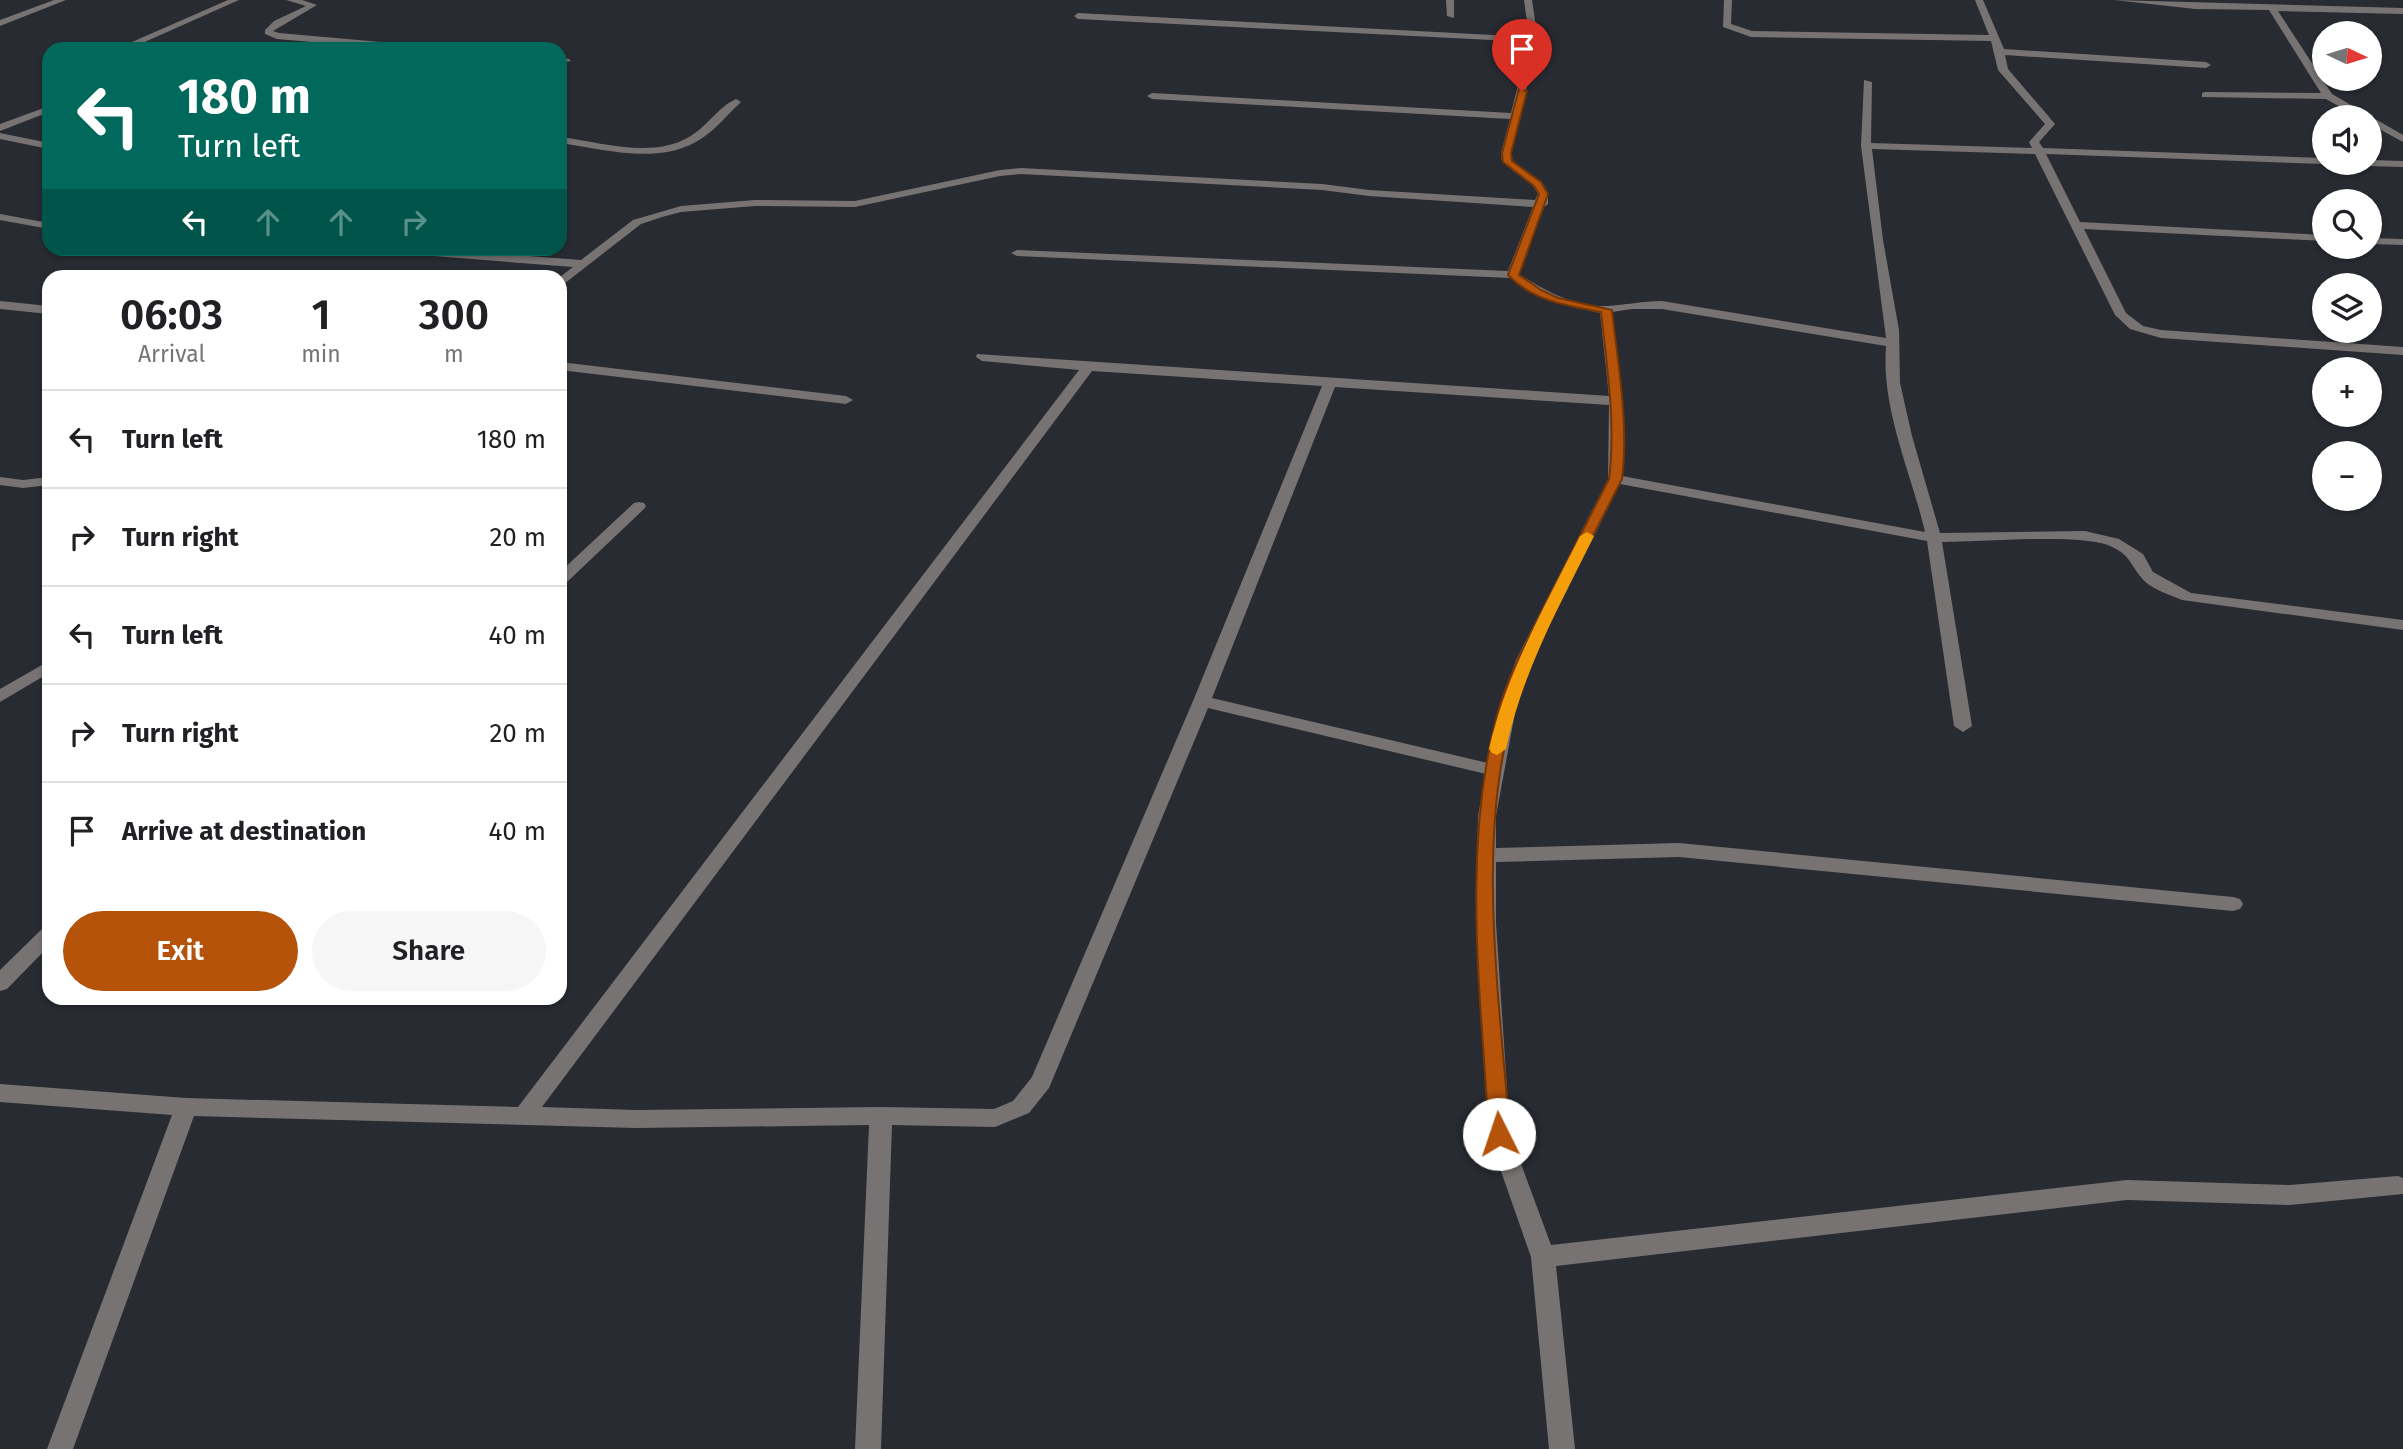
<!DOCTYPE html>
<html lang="en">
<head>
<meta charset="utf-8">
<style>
	:root { --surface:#fff; --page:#f6f6f6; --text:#202124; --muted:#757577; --line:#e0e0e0; --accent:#b45309 }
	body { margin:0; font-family:"Fira Sans",sans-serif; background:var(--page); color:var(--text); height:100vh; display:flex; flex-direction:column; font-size:26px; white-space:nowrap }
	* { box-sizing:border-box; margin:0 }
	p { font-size:23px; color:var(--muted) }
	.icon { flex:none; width:38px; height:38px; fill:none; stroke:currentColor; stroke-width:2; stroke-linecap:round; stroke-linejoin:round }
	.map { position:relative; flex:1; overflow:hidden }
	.details { position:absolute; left:42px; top:270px; width:525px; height:735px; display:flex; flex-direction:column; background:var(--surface); border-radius:21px; box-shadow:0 2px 5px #0004 }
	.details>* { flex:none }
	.hud { position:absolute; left:42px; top:42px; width:525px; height:214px; border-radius:21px; box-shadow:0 2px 5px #0004; background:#00695c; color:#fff; overflow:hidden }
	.needle { width:46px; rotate:94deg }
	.controls { position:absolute; left:2312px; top:21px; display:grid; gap:14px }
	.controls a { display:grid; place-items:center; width:70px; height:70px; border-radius:50%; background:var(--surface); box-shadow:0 2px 5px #0004; font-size:35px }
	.pin { position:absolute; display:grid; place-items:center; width:60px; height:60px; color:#fff; margin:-72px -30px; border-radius:50% 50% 50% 0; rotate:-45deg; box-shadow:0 0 7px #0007 }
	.pin .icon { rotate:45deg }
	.me { position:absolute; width:77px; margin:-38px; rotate:356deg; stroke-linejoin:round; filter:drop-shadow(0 0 5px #0008) }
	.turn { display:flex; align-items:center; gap:24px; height:147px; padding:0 21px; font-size:32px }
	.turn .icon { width:91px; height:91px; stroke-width:2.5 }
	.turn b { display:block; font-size:49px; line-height:60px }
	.lanes { display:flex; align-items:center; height:66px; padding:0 21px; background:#0003; justify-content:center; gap:35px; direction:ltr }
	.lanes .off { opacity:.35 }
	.eta { display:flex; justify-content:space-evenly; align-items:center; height:119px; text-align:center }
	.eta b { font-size:42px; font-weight:600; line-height:49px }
	.primary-button { display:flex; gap:14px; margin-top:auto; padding:14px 21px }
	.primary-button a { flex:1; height:80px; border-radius:42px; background:var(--accent); color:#fff; font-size:28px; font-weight:600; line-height:80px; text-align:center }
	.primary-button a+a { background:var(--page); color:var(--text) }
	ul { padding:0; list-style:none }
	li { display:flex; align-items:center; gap:21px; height:98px; padding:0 21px; border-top:2px solid var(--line) }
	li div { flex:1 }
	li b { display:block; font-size:26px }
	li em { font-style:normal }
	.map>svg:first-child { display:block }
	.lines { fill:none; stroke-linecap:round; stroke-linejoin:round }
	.minor { fill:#787373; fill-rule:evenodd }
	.route { fill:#b45309; stroke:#753606; stroke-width:2 }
	.slow { fill:#f59e0b }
</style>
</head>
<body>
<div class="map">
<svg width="2403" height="1449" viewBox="0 0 2403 1449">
	<rect width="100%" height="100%" fill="#282b32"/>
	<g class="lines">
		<path class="minor" d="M 54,0 L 66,0 L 0,26 L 0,20 Z
			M 228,0 L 239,0 L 129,49 L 116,49 Z
			M 286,0 L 302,0 L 317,5 L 273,31 L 279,33 L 426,46 L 431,49 L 395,49 L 277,39 L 265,34 L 265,30 L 274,21 L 306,6 Z
			M 1446,0 L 1454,0 L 1454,18 L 1447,16 Z
			M 1524,0 L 1532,0 L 1538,40 L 1511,153 L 1512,161 L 1542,182 L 1548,194 L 1548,204 L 1544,207 L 1519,274 C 1544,290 1576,308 1607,306 C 1625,305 1643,301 1662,301 L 1886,338 L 1861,146 L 1864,80 L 1872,82 L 1871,143 L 2032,148 L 2029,142 L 2045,124 L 1998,70 L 1991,41 L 1751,37 L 1723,27 L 1724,0 L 1732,0 L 1731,24 L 1752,31 L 1989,35 L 1975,0 L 1983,0 L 2004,49 L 2206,62 L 2211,65 L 2206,68 L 2005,55 L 2008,69 L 2055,124 L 2039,142 L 2043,148 L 2324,158 L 2324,163 L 2328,163 L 2324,164 L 2046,154 L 2080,222 L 2324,235 L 2324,241 L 2084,229 L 2126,313 L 2143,326 L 2161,330 L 2403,347 L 2403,355 L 2161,338 L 2130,329 L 2115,315 L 2035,154 L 1872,149 L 1883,240 L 1899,330 L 1900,383 L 1912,436 L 1940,533 L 2085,531 L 2119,539 L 2143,554 L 2153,572 L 2191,593 L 2403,620 L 2403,630 L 2182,600 C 2169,594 2149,589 2140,576 C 2129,562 2130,555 2110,546 C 2083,533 1978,542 1942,542 L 1972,726 L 1963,732 L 1954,726 L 1927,541 L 1620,484 L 1532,660 L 1515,713 L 1496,816 L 1496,848 L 1679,843 L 2233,897 L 2240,899 L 2243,904 L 2240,909 L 2233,911 L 1679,857 L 1496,862 L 1496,923 L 1510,1134 L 1551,1245 L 2127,1180 L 2290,1185 L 2398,1176 L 2403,1178 L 2403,1194 L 2290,1205 L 2127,1200 L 1556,1266 L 1575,1449 L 1549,1449 L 1531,1257 L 1488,1134 L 1476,923 L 1478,816 L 1486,774 L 1208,708 L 1049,1088 L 1029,1113 L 995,1127 L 892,1125 L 881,1449 L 855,1449 L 869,1125 L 636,1128 L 194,1116 L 73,1449 L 47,1449 L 172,1115 L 0,1102 L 0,1084 L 186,1098 L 518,1107 L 1079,370 L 982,361 L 976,357 L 977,354 L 1609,396 L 1600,313 L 1553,302 L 1510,278 L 1017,256 L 1011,253 L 1017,250 L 1508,271 L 1533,207 L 1369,196 L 1322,190 L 1021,174 L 1000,176 L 855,207 L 755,206 L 681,212 L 662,217 L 641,224 L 560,287 L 560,277 L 573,267 L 370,251 L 365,248 L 424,248 L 581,260 L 633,220 L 681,206 L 755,200 L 855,201 L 1000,170 L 1021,168 L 1322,184 L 1369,190 L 1535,200 L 1538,194 L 1533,186 L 1502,162 L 1501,153 L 1510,119 L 1152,99 L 1147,96 L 1152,93 L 1511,113 L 1529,42 L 1078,19 L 1074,16 L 1078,13 L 1529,37 ZM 1632,309 L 1662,309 L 1886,346 C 1881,410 1911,471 1925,532 L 1622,476 L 1624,416 L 1612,312 ZM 1092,371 L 1322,386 L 1193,701 L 1032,1077 L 1013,1101 L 994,1109 L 881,1107 L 636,1110 L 542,1107 ZM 1335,387 L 1609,405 L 1608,479 L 1516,660 L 1497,713 L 1488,763 L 1212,698 Z
			M 2114,0 L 2403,8 L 2403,14 L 2278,11 L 2332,94 L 2403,135 L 2403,142 L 2370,124 L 2370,117 L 2358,117 L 2326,99 L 2202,97 L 2202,93 L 2205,92 L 2321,93 L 2269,10 L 2195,9 Z
			M 560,57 L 569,59 L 571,61 L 560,63 Z
			M 736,99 L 741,102 L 739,104 C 725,117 712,134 694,143 C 654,164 602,149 560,143 L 560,137 C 600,142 652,159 689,137 C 707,127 718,107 736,99 Z
			M 49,106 L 49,112 L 0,131 L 0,124 Z
			M 0,133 L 49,143 L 49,149 L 0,139 Z
			M 2370,160 L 2403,161 L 2403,167 L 2367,166 L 2362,163 L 2370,163 Z
			M 0,214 L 49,223 L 49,229 L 0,220 Z
			M 2370,238 L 2403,239 L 2403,245 L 2370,244 Z
			M 0,301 L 49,306 L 49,314 L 0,309 Z
			M 560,362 L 846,396 L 853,400 L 846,404 L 560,370 Z
			M 0,477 L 23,480 L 49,477 L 49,485 L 23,488 L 0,485 Z
			M 639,502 L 644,503 L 646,506 L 644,509 L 566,583 L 560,585 L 560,572 L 634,503 Z
			M 49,661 L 49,673 L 0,702 L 0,689 Z
			M 49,927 L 49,946 L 7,989 L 0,991 L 0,970 L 42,929 Z"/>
	</g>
	<path class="route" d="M 1519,89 L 1527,91 L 1511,153 L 1512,161 L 1541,182 L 1548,194 L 1519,275 L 1541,290 L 1558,298 L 1612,310 C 1618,366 1629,423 1622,479 C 1584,555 1540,630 1514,710 C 1475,835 1500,1004 1510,1134 L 1506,1140 L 1499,1142 L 1492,1140 L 1489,1134 C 1481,995 1461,851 1497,715 C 1508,675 1528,639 1546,603 C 1567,562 1588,520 1609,479 C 1616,424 1607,367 1601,312 C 1567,306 1533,301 1508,275 L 1539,194 L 1534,186 L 1503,162 L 1502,153 Z"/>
	<path class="slow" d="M 1587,532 L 1594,536 C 1559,606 1522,673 1506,749 L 1497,755 L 1492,753 L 1489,749 C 1507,672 1545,606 1580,536 Z"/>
</svg>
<div class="controls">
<a><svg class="needle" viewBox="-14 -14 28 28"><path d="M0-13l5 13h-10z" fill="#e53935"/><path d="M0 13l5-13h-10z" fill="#757577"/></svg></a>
<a><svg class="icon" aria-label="sound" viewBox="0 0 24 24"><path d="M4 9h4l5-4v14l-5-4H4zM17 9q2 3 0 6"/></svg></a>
<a><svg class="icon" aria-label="search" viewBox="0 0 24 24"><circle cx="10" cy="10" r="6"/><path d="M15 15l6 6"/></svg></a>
<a><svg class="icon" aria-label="layers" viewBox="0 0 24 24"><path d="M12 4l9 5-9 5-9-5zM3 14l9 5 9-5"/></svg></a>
<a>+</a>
<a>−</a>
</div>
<div class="pin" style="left:1522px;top:91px;background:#d93025"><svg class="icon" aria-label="arrive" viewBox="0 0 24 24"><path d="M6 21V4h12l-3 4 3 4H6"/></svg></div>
<svg class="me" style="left:1499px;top:1134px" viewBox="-20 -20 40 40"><circle r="19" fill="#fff"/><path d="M0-13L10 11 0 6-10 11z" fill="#b45309"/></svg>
<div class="hud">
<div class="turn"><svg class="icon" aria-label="left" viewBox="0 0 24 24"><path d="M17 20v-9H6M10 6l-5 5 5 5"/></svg><div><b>180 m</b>Turn left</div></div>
<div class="lanes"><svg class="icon" aria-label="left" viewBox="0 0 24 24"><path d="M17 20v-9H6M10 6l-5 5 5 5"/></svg><svg class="icon off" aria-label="ahead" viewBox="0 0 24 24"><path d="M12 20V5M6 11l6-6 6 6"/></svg><svg class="icon off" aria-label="ahead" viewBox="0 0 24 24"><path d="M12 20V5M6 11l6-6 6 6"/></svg><svg class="icon off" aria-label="right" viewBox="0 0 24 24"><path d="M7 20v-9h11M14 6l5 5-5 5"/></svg></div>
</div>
<section class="details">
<div class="eta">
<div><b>06:03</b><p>Arrival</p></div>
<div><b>1</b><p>min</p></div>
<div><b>300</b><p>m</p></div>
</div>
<ul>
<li><svg class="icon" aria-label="left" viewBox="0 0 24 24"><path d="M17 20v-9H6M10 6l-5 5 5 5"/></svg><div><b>Turn left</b></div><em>180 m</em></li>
<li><svg class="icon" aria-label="right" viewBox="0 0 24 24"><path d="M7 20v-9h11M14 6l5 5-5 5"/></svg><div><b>Turn right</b></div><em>20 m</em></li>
<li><svg class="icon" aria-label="left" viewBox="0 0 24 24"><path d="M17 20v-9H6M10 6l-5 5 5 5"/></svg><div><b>Turn left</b></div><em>40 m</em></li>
<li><svg class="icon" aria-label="right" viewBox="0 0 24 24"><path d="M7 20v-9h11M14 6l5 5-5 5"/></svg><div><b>Turn right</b></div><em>20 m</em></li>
<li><svg class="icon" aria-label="arrive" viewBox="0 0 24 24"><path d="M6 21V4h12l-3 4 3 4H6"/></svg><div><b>Arrive at destination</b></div><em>40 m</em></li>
</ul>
<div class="primary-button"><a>Exit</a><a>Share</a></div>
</section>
</div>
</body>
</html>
